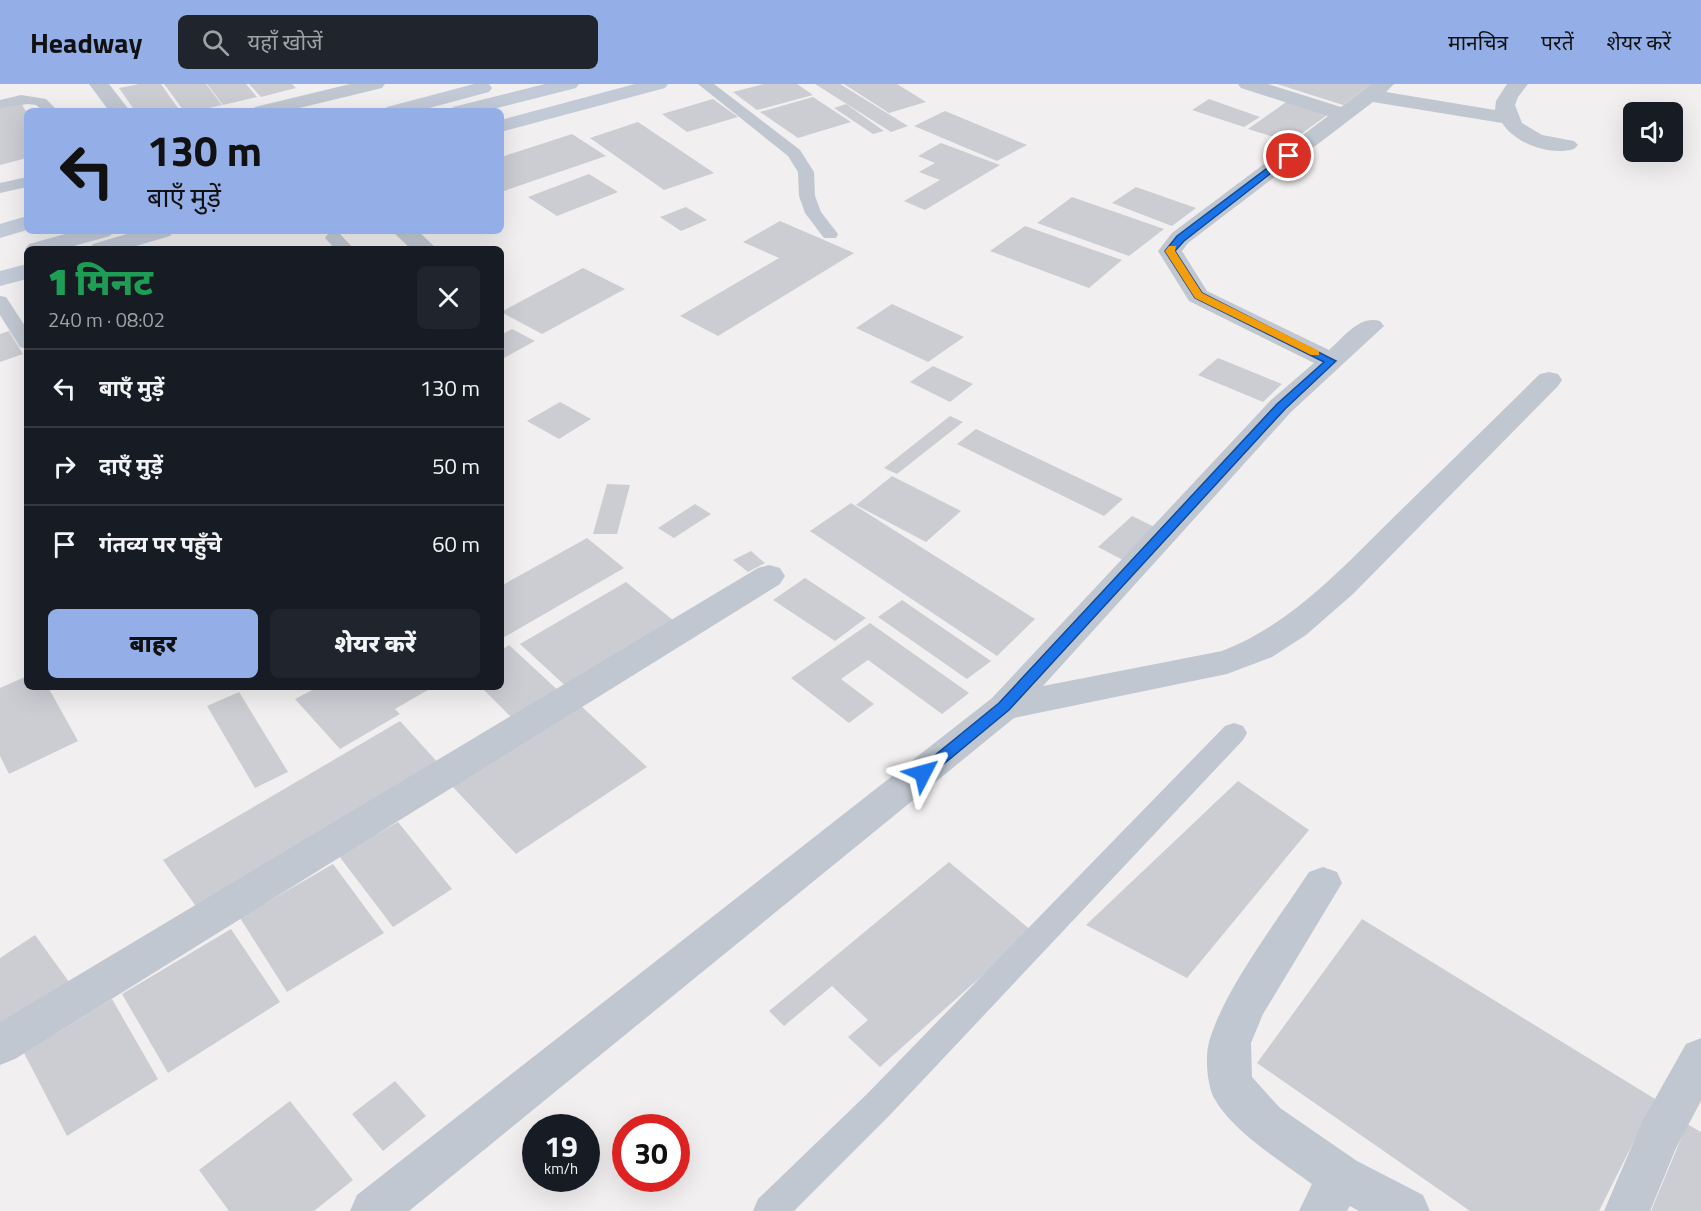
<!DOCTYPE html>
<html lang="hi">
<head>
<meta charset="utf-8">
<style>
	:root { --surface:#171b24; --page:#20242c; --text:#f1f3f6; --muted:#9ea1a6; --line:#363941; --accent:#94afe8 }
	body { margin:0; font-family:"Titillium Web","Noto Sans Devanagari",sans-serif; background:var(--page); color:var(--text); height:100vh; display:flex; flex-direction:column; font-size:22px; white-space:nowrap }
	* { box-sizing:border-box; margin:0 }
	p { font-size:20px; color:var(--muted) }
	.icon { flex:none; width:33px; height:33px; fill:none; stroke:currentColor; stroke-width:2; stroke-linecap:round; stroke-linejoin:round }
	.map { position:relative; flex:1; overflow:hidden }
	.sheet { position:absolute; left:24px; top:162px; width:480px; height:444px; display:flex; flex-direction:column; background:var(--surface); border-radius:9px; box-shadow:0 6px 24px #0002 }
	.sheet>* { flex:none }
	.top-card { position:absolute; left:24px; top:24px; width:480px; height:126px; border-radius:9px; box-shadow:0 6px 24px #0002; background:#94afe8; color:#111; overflow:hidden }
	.buttons { position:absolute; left:1623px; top:18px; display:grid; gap:12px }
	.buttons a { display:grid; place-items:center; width:60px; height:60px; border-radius:9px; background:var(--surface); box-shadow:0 6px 24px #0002; font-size:30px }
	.speed { position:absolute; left:522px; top:1030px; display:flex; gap:12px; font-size:30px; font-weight:700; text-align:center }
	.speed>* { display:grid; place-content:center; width:78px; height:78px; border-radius:50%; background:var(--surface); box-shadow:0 6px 24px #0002; line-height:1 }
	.speed small { font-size:15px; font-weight:400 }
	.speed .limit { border:9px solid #d22; background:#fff; color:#111 }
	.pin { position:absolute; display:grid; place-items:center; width:51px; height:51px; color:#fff; margin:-26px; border:3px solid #fff; border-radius:50%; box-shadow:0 2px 6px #0007 }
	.me { position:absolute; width:66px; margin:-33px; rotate:51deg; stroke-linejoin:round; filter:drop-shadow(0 0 4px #0008) }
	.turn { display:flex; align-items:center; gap:21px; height:126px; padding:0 24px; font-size:27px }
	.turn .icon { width:78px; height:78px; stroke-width:2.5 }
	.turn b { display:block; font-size:42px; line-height:51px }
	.round { display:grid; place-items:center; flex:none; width:63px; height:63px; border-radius:9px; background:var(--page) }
	.overview { display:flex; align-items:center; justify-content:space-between; height:102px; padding:0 24px }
	h1 { font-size:36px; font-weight:800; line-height:45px; color:#1e9e55 }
	.primary-button { display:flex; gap:12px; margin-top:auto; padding:12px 24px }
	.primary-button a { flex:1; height:69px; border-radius:9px; background:var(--accent); color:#111; font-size:24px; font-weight:800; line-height:69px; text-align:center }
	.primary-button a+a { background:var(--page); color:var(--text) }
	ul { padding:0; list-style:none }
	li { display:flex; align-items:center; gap:18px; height:78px; padding:0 24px; border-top:2px solid var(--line) }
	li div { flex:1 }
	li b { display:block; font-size:22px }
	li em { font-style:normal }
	header { display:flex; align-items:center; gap:36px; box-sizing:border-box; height:84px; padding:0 30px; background:var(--accent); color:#111 }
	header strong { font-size:28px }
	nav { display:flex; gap:33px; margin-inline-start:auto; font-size:21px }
	.search { width:420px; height:54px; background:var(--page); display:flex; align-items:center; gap:15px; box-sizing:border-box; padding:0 21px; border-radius:9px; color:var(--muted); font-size:22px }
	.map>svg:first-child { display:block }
	.building { fill:#cccdd3 }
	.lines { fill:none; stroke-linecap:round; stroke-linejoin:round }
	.service { fill:#c0c7d0; fill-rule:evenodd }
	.minor { fill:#c0c7d0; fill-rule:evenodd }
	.secondary { fill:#c2c9d7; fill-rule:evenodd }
	.route { fill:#1a73e8; stroke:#114b97; stroke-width:1.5 }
	.slow { fill:#f59e0b }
</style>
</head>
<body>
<header>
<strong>Headway</strong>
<div class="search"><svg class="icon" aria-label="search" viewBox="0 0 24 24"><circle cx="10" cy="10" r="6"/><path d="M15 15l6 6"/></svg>यहाँ खोजें</div>
<nav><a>मानचित्र</a><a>परतें</a><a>शेयर करें</a></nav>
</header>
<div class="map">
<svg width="1701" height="1127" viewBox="0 0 1701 1127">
	<rect width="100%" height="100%" fill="#f1efef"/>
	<path class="building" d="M 139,0 L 161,0 L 180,27 L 135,27 L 119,4 Z
		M 164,0 L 206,0 L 222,21 L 196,27 L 184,27 Z
		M 207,0 L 246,0 L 257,13 L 223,21 Z
		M 249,0 L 292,0 L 296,4 L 261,13 Z
		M 764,0 L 797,0 L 813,11 L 757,26 L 733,8 Z
		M 815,0 L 840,0 L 908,42 L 891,48 Z
		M 844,0 L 897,0 L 926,18 L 889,29 Z
		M 1277,0 L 1371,0 L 1343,21 Z
		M 813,13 L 851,38 L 798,54 L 760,28 Z
		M 713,15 L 738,33 L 687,48 L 662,30 Z
		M 1209,15 L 1260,33 L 1244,43 L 1192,26 Z
		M 1289,16 L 1330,29 L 1290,58 L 1248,45 Z
		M 21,19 L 27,29 L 27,74 L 0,81 L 0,23 Z
		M 846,20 L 884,47 L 873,50 L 834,24 Z
		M 945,27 L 1027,61 L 997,77 L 914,42 Z
		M 638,38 L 714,89 L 664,106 L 590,54 Z
		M 572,50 L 606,72 L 501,108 L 501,73 Z
		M 941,59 L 1000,81 L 925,126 L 904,117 L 940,96 L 919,88 L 935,79 L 918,72 Z
		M 589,90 L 618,108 L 557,132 L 528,113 Z
		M 1136,103 L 1196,124 L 1172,142 L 1112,119 Z
		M 1072,113 L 1164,145 L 1129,172 L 1037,139 Z
		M 686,123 L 707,136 L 681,147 L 660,133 Z
		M 780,137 L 854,169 L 718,252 L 680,232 L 779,174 L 743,158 Z
		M 1025,142 L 1122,176 L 1089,204 L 990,167 Z
		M 583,184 L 625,205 L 542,250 L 501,228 Z
		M 892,220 L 964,253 L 928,278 L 856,244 Z
		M 512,245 L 535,257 L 504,274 L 501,273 L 501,251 Z
		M 9,247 L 23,270 L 0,278 L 0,250 Z
		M 1218,274 L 1282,300 L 1263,318 L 1198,291 Z
		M 933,282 L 973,300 L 950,318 L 910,298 Z
		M 560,318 L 591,335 L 559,355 L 527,337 Z
		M 950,332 L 963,338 L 897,390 L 884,384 Z
		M 976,345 L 1123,415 L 1104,432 L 957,360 Z
		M 892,392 L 961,427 L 926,458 L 856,421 Z
		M 607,400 L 630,401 L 617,450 L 593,450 Z
		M 851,419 L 1035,535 L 997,572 L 810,447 Z
		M 695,420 L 711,430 L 674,454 L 658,444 Z
		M 1132,432 L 1161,446 L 1127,478 L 1098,463 Z
		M 587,454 L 624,484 L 501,555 L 501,502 Z
		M 751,467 L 765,479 L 748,488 L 733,476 Z
		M 805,494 L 866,534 L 835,557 L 773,516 Z
		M 626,498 L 679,541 L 571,607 L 520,560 Z
		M 902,516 L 991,577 L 967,595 L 878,533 Z
		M 870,539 L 969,609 L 942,630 L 868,576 L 841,595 L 874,620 L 849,639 L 791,594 Z
		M 509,561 L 562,610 L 516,638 L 481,603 L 501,603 L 501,566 Z
		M 27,592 L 27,603 L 48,603 L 78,657 L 9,690 L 0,672 L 0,604 Z
		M 318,603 L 433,603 L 395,625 L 400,630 L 340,665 L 295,615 Z
		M 239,608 L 288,688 L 255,704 L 207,622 Z
		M 581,622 L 647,683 L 516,770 L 452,702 Z
		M 400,637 L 441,682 L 200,828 L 163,776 Z
		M 1238,697 L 1309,746 L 1187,894 L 1086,841 Z
		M 398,738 L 452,805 L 393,843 L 339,772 Z
		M 949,778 L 1032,847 L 880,983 L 848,953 L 868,936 L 832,902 L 784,942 L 769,927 Z
		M 333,780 L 384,849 L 287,908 L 240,834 Z
		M 1362,835 L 1655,1015 L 1599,1127 L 1470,1127 L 1257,979 Z
		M 231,845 L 280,918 L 168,989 L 122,910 Z
		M 35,851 L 72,902 L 0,950 L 0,874 Z
		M 112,915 L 158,995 L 67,1052 L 24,969 Z
		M 395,997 L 426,1032 L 383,1067 L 352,1030 Z
		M 290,1017 L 353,1096 L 314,1127 L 229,1127 L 199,1086 Z
		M 1687,1040 L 1701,1048 L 1701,1127 L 1651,1127 Z"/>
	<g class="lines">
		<path class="service" d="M 698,0 L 714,0 L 800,66 L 814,88 L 815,112 L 821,128 L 838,150 L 836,154 L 824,154 L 805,129 L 799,112 L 798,88 L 788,72 Z
			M 21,11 L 46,15 L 58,27 L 43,27 L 36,21 L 28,20 L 0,24 L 0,16 Z
			M 27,93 L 27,103 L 0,109 L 0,99 Z
			M 334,149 L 340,150 L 354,165 L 335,165 L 325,154 L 328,150 Z
			M 0,212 L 6,213 L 27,245 L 27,265 L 20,263 L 0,231 Z
			M 1234,639 L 1243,642 L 1247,649 L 1243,656 L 889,1032 L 794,1127 L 753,1127 L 758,1115 L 867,1010 L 1225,642 Z"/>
		<path class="minor" d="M 89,0 L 109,0 L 130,27 L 109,27 Z
			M 350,0 L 385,0 L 382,4 L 287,27 L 252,27 L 255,23 Z
			M 1238,0 L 1268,0 L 1341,23 L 1371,0 L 1394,0 L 1386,8 L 1495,26 L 1496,17 L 1507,0 L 1528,0 L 1518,13 L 1515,21 L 1522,39 L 1542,51 L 1574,57 L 1578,61 L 1574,65 C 1549,72 1516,60 1502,39 L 1373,18 L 1188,159 L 1182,167 L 1207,207 L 1329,266 C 1344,253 1359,231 1380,237 L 1384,242 L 1291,328 L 1043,602 L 1222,567 C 1292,540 1343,483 1396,431 C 1444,384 1492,337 1540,290 L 1549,288 L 1558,290 L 1562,296 L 1558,302 L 1353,510 L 1306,551 L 1272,573 L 1227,590 L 1014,634 L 409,1127 L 350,1127 L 357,1111 L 992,614 L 1271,316 L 1314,279 L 1189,217 L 1158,167 L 1172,149 L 1328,32 L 1241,4 Z
			M 392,147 L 418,147 L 437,165 L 411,165 Z
			M 769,481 L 780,484 L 785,492 L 780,500 L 15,975 L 0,981 L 0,938 L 758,484 Z
			M 1323,783 L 1337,788 L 1342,799 L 1263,930 L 1251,959 L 1252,993 L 1280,1024 L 1357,1077 L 1423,1111 L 1430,1127 L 1359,1127 L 1350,1122 L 1347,1127 L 1299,1127 L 1312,1100 C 1281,1077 1231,1047 1213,1012 C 1207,998 1205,973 1209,958 C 1225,903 1278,836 1309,788 Z
			M 1701,954 L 1701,1017 L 1676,1064 L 1650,1127 L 1604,1127 L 1643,1036 L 1686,960 Z"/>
		<path class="secondary" d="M 474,0 L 489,0 L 492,4 L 489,8 L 418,27 L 384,27 L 387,23 Z
			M 545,0 L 579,0 L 576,4 L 485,27 L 450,27 L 453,23 Z
			M 635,0 L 668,0 L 665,4 L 501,48 L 501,36 Z
			M 27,132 L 27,146 L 0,154 L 0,140 Z
			M 76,147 L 114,147 L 110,152 L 63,165 L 27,165 L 27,168 L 25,165 L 29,160 Z
			M 137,147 L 174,147 L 170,152 L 126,165 L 89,165 L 93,160 Z
			M 27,180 L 27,195 L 0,202 L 0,187 Z"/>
	</g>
	<path class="route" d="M 1286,70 L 1293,72 L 1184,157 L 1175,167 L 1202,209 L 1336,277 L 1285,325 L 1009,626 L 928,693 L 918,693 L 915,689 L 918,685 L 999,619 L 1277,320 L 1324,278 L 1195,214 L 1165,167 L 1177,152 Z"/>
	<path class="slow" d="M 1169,162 L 1176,162 L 1175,167 L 1202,209 L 1319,267 L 1319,271 L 1311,271 L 1195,214 L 1165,167 Z"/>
</svg>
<div class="buttons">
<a><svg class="icon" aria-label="sound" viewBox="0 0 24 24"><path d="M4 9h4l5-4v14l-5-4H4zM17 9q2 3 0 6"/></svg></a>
</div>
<div class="speed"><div>19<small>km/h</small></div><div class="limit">30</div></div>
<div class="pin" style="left:1289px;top:72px;background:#d93025"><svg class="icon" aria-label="arrive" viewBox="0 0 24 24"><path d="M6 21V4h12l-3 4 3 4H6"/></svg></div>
<svg class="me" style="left:923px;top:689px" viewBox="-20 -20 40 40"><path d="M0-17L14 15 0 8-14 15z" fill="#1a73e8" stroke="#fff" stroke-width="4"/></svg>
<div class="top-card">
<div class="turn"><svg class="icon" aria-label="left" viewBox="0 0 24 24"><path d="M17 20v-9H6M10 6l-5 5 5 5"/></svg><div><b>130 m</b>बाएँ मुड़ें</div></div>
</div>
<section class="sheet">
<div class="overview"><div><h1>1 मिनट</h1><p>240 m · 08:02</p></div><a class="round"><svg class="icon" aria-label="close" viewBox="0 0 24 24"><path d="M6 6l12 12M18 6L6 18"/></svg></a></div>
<ul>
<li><svg class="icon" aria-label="left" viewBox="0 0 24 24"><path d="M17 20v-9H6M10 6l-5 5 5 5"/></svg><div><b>बाएँ मुड़ें</b></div><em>130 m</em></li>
<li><svg class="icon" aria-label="right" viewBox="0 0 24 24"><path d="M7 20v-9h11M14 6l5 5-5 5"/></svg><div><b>दाएँ मुड़ें</b></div><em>50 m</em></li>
<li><svg class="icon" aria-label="arrive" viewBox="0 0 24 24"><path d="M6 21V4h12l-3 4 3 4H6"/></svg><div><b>गंतव्य पर पहुँचे</b></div><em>60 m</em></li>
</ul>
<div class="primary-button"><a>बाहर</a><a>शेयर करें</a></div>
</section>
</div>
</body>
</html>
